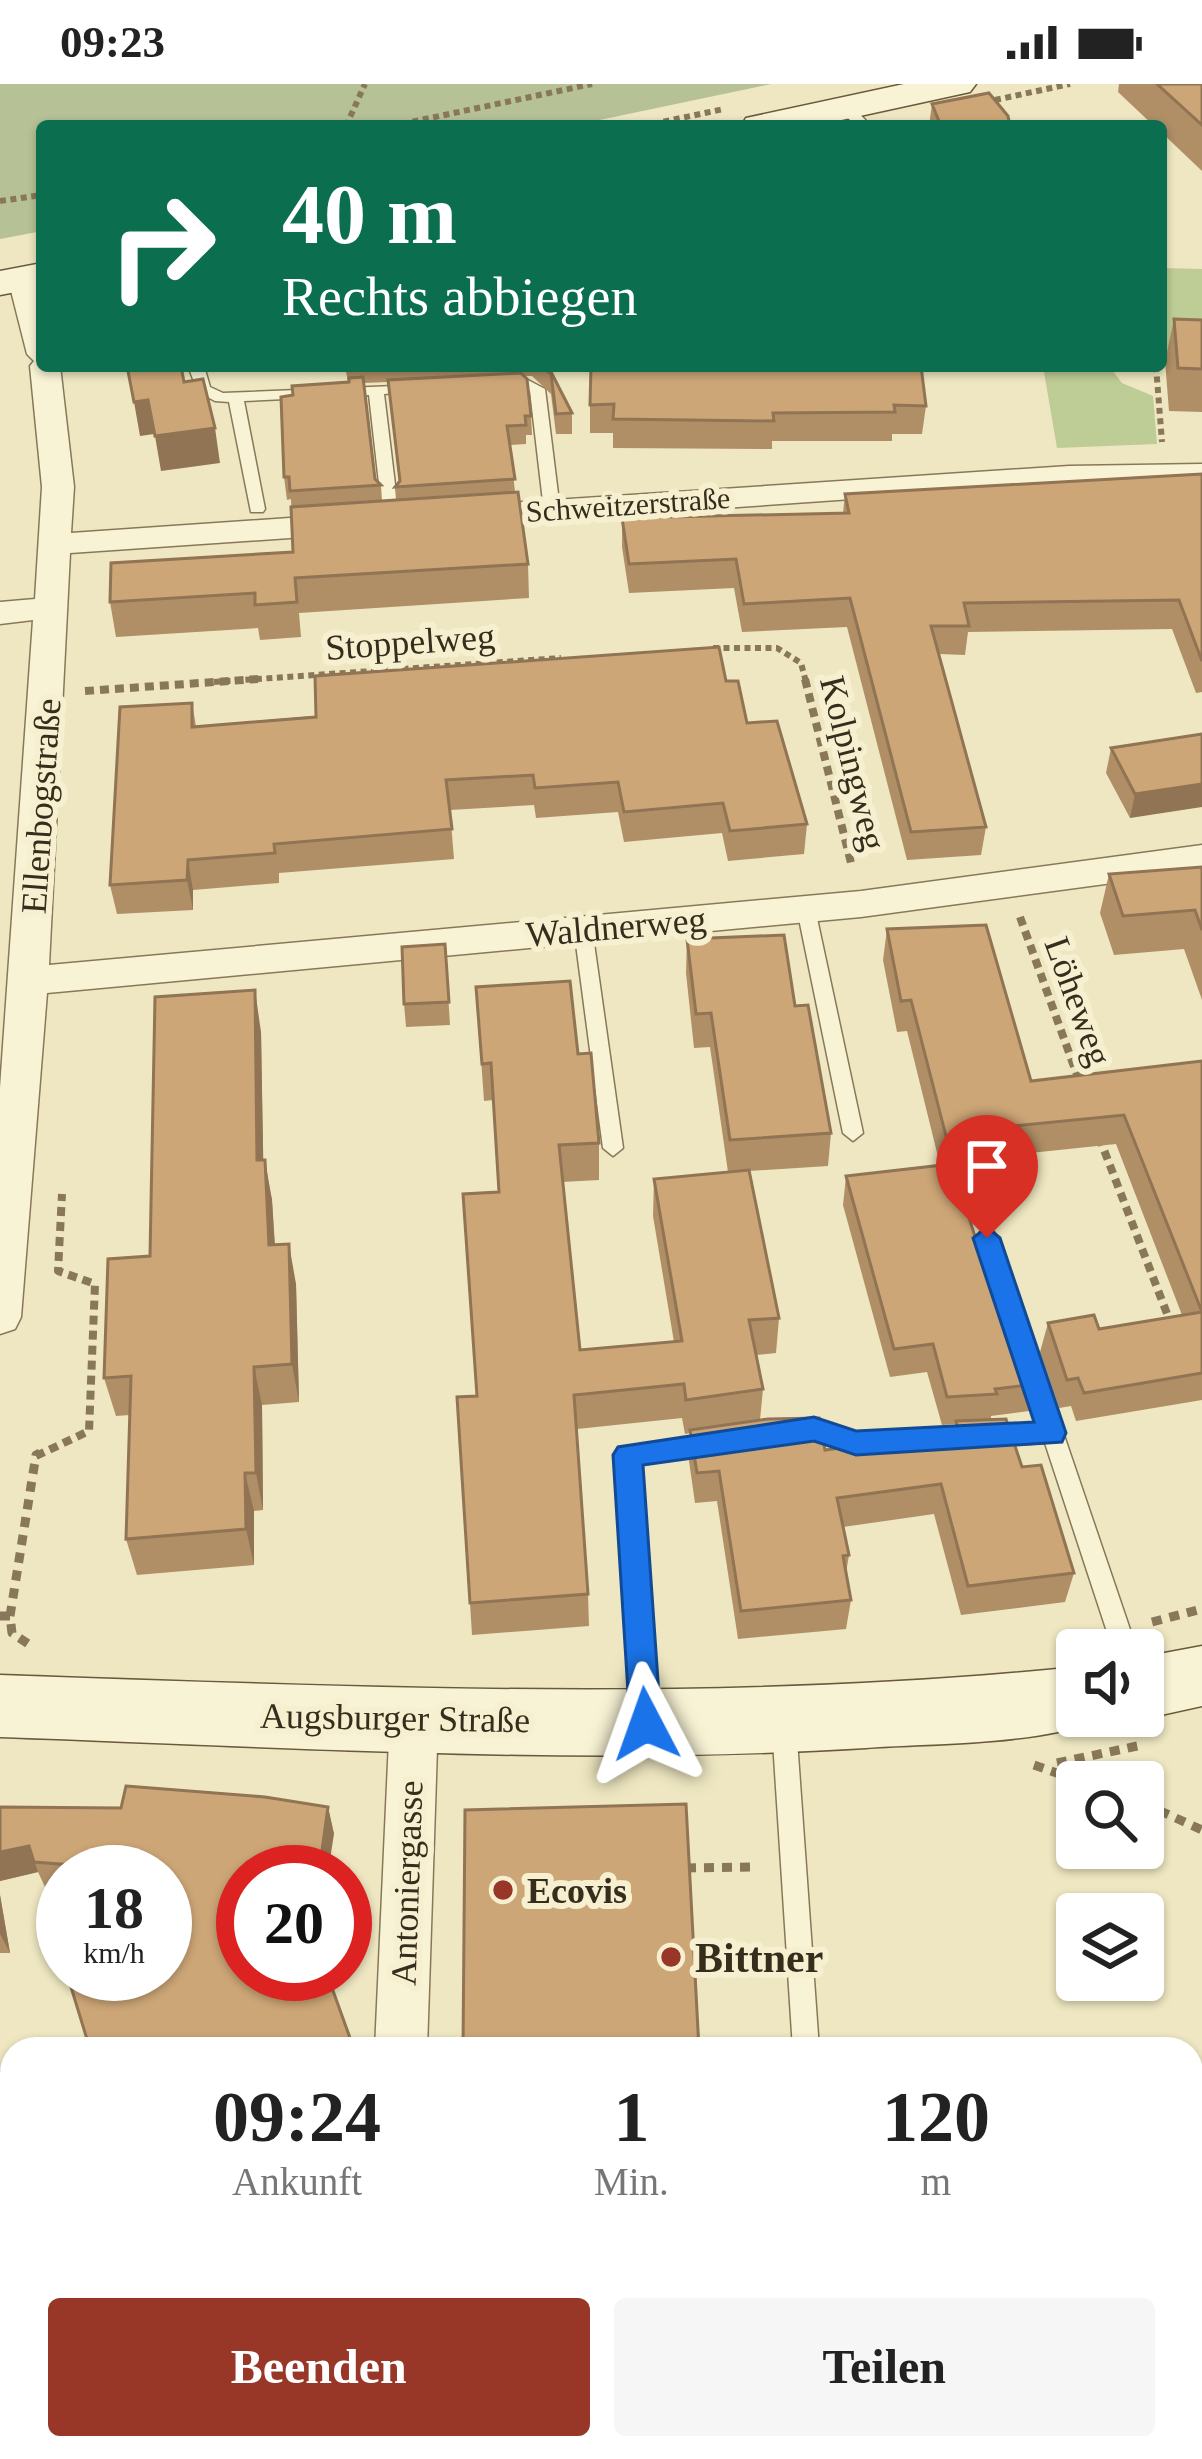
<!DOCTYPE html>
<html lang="de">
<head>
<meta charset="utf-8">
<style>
	:root { --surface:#fff; --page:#f6f6f6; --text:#222; --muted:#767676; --accent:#983628 }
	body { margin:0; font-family:Georgia,serif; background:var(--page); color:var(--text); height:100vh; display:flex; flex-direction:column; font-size:45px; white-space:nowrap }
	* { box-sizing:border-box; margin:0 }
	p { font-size:39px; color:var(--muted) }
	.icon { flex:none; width:66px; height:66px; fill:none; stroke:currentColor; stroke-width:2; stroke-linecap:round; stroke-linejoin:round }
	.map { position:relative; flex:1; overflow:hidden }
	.drawer { position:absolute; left:0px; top:1953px; width:1203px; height:423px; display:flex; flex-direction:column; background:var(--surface); border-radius:36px 36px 0 0; box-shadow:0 3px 9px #0004 }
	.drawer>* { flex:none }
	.hud { position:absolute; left:36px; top:36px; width:1131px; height:252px; border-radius:12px; box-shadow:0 3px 9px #0004; background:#0b6e4f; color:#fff; overflow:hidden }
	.buttons { position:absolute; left:1056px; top:1545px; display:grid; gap:24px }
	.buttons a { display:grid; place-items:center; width:108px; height:108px; border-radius:12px; background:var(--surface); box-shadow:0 3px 9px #0004; font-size:60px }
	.speed { position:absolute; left:36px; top:1761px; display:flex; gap:24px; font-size:60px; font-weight:700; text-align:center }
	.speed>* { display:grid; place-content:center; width:156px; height:156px; border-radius:50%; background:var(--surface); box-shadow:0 3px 9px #0004; line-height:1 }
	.speed small { font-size:30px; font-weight:400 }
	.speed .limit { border:18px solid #d22; background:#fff; color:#111 }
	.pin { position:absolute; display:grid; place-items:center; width:102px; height:102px; color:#fff; margin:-123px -51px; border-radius:50% 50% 50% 0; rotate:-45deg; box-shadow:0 0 12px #0007 }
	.pin .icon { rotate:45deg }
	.me { position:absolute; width:132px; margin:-66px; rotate:356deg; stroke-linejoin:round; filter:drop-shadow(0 0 9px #0008) }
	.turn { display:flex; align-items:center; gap:42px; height:252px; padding:0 48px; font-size:54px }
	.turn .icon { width:156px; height:156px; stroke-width:2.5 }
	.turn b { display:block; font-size:84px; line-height:102px }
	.eta { display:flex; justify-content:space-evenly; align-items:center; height:204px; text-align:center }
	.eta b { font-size:72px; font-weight:700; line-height:84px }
	.action { display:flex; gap:24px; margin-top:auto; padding:24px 48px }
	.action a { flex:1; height:138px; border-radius:12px; background:var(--accent); color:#fff; font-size:48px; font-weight:700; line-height:138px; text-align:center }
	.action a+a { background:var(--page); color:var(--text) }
	.status { display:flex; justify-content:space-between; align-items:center; height:84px; padding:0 60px; background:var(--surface); direction:ltr }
	.status svg { height:33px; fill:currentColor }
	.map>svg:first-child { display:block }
	.green { fill:#becc95 }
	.cemetery { fill:#b6c195 }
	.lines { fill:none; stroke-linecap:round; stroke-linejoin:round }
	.lane-casing { stroke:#887859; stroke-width:3 }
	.street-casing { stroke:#887859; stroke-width:3 }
	.secondary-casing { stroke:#6a593c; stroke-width:3 }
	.path-far2 { stroke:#887859; stroke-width:6; stroke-dasharray:6 4.5; stroke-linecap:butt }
	.path-far1 { stroke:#887859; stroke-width:8; stroke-dasharray:9 6; stroke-linecap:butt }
	.path { stroke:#887859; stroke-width:9; stroke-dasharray:10 8; stroke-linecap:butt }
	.lane { fill:#f9f3d5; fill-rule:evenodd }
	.street { fill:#f9f3d5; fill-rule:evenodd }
	.secondary { fill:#f9f3d5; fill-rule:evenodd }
	.wall { fill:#b08f66; fill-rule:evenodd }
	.shaded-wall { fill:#907453 }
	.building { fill:#cda677; stroke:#907453; stroke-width:3 }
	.route { fill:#1a73e8; stroke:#114b97; stroke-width:3 }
	.poi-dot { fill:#983628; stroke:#f6f0d1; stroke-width:4.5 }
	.labels { text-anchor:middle; stroke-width:12; stroke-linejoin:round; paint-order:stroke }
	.far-street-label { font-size:30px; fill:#372d1d; stroke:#f6f0d1 }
	.street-label { font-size:36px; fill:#372d1d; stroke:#f6f0d1 }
	.poi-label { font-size:36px; font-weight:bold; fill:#372d1d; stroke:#f6f0d1; text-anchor:start }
	.near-poi-label { font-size:42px; font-weight:bold; fill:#372d1d; stroke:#f6f0d1; text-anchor:start }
</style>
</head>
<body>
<div class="status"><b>09:23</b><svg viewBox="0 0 49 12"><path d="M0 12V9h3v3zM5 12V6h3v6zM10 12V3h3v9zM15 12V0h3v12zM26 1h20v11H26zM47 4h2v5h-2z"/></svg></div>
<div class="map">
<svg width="1202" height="2375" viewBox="0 0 1202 2375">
	<rect width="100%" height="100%" fill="#eee7c1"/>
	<path class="green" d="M 1161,184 L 1202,185 L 1202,267 L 1161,265 Z
		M 1043,282 L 1109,282 L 1122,299 L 1153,312 L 1157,360 L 1057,364 Z"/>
	<path class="cemetery" d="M 0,0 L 771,0 L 571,42 L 42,42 L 42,147 L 0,155 Z"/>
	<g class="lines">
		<g class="lane-casing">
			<path id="lane" d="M 841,21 L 851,21 L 871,42 L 856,42 L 841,27 Z
				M 188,282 L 204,282 L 210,303 L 223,309 L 419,301 L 419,307 L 384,310 L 397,417 L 389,422 L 381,417 L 369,311 L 244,317 L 265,425 L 263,428 L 251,428 L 229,318 L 215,317 L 198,308 Z
				M 499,293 L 526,295 L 545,305 L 560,426 L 558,429 L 546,429 L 544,426 L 530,307 L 519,303 L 494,301 L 491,298 Z
				M 806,818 L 815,825 L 863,1049 L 853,1057 L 843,1049 L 797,825 Z
				M 583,838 L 592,845 L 623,1064 L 613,1072 L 603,1064 L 574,845 Z
				M 987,1146 L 994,1148 L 997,1154 L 1137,1566 L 1113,1566 L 1045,1359 L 987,1362 L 979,1360 L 976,1353 L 979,1346 L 987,1344 L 1038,1341 L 977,1154 L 980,1148 Z
				M 814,1336 L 856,1350 L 920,1347 L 928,1349 L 931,1356 L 928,1363 L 920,1365 L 856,1368 L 814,1354 L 789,1354 L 786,1347 L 789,1340 Z
				M 713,1350 L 721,1352 L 724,1359 L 721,1366 L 640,1379 L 657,1631 L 653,1639 L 645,1642 L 637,1639 L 633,1631 L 617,1371 L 620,1364 L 628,1362 Z
				M 784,1631 L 792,1634 L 796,1642 L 819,1965 L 793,1965 L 772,1642 L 776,1634 Z"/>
		</g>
		<g class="street-casing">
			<path id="street" d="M 22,186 L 32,189 L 42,215 L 42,282 L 60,282 L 74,403 L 71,449 L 347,430 L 363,440 L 347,450 L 70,469 L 49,881 L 861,807 L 1202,761 L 1202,787 L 861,833 L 47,909 L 21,1233 L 15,1245 L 0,1250 L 0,1004 L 33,536 L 0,540 L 0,518 L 35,515 L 42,403 L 30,282 L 34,277 L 27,270 L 8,195 Z
				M 1202,380 L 1202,398 L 1069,400 L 463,442 L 447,432 L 463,422 L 1069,382 Z
				M 414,1612 L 431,1619 L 438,1634 L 427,1965 L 375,1965 L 390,1634 L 397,1619 Z
				M 12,2187 L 12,2243 L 0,2248 L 0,2192 Z
				M 416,2364 L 474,2364 L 476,2375 L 418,2375 Z"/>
		</g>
		<g class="secondary-casing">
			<path id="secondary" d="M 904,0 L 976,0 L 970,8 L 814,42 L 741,42 L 746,34 Z
				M 42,179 L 42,203 L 0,211 L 0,187 Z
				M 1202,1562 L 1202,1622 L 1143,1635 L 1136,1632 L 1143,1632 L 1143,1573 Z
				M 1077,1583 L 1077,1632 L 1103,1632 L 1101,1636 C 1034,1661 939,1659 866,1664 C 578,1682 288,1663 0,1653 L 0,1591 C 360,1603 718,1620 1077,1583 Z"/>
		</g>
		<path class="path-far2" d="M 995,16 L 1070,0
			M 346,42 L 365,0
			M 392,42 L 592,0
			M 643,42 L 724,25
			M 0,117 L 42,111
			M 1156,282 L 1162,358
			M 713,564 L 777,564 L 801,579 L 806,598
			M 214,598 L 561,574"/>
		<path class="path-far1" d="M 805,595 L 852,783
			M 85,607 L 258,595
			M 1020,833 L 1080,999
			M 1099,1053 L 1171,1240
			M 36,1372 L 89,1347 L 95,1200 L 58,1187 L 62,1110"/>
		<path class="path" d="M 0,1532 L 10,1532 L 12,1549 L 33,1563
			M 10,1532 L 36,1371 L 40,1369
			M 1152,1538 L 1202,1525
			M 1057,1679 L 1142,1661
			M 1034,1681 L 1083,1698
			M 1143,1719 L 1202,1746
			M 686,1784 L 756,1783"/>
		<use href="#lane" class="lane"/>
		<use href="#street" class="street"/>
		<use href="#secondary" class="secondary"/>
	</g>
	<path class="wall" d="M 1119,0 L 1202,0 L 1202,87 L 1161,48 L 1161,42 L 1154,42 L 1118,8 Z
		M 932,20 L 1010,42 L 929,42 Z
		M 1174,235 L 1202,236 L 1202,328 L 1169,327 L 1165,277 Z
		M 345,282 L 548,282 L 572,329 L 572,350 L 556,350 L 551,310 L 532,292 L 524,292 L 531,332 L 532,351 L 526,351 L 526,360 L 510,361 L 515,408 L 528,480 L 529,514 L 299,529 L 301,553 L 260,556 L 258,544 L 116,553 L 110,518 L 293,468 L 291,415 L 287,416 L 284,393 L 293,311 L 348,298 ZM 388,298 L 399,398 L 395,403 L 396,416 L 382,417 L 381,401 L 375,395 L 364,299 Z
		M 590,321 L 926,322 L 922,350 L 892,350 L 892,357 L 772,357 L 772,365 L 613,364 L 613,349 L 590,349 Z
		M 1202,390 L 1202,608 L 1196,609 L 1172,545 L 968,548 L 965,571 L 939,570 L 986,743 L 981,771 L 907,776 L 847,543 L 742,548 L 734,504 L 629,509 L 622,463 L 622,434 L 843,429 L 845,410 Z
		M 726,597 L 747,639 L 807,740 L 804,770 L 728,777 L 722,749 L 624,758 L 618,728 L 536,734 L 534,721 L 450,726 L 454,775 L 279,789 L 279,799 L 193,806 L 193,826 L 117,830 L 110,801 L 192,619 L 196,642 Z
		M 1202,650 L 1130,734 L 1106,689 L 1111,664 Z
		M 1202,783 L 1202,916 L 1184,865 L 1114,871 L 1100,829 L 1109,790 Z
		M 887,845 L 1031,997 L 1202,977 L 1202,1316 L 1076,1337 L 1071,1322 L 1059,1324 L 1040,1268 L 1048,1239 L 1099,1245 L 1182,1231 L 1116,1060 L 1011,1071 L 1014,1081 L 1008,1111 L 963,1115 L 1005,1247 L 1036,1300 L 1029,1327 L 991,1332 L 991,1336 L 1022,1383 L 1074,1489 L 1065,1518 L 961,1531 L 934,1430 L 843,1443 L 849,1471 L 846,1489 L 851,1516 L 846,1545 L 738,1555 L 717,1417 L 695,1419 L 689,1377 L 690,1349 L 685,1350 L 682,1334 L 577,1345 L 588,1510 L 589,1542 L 472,1551 L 470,1519 L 477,1312 L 498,1108 L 493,1016 L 484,1017 L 476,903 L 578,970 L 599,1059 L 599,1096 L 562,1098 L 580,1266 L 674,1258 L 653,1132 L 654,1095 L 728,1088 L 710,963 L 694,964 L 686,889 L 687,855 L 795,922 L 831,1049 L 828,1082 L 749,1087 L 779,1234 L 776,1269 L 756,1271 L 763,1305 L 760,1336 L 825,1366 L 953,1349 L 955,1340 L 942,1341 L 927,1288 L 890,1293 L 843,1121 L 846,1092 L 940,1081 L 907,947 L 897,948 L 883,876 Z
		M 445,860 L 450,941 L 406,943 L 404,920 Z
		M 261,948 L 263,1076 L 272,1116 L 275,1161 L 296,1200 L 299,1318 L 262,1321 L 263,1426 L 254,1427 L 254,1481 L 137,1491 L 126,1455 L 130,1331 L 116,1332 L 104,1294 L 150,1172 Z
		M 0,1723 L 328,1723 L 334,1750 L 165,1890 L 165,1788 L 63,1788 L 63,1804 L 45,1803 L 38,1788 L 0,1797 Z
		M 0,1811 L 10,1869 L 0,1869 Z
		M 849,2364 L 1151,2364 L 1156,2375 L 853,2375 Z"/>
	<path class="shaded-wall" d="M 148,316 L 154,350 L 140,352 L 134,318 Z
		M 215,344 L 220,379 L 161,387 L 155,352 Z
		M 1202,700 L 1202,723 L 1130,734 L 1135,710 Z
		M 188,776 L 193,806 L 193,826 L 187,796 Z
		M 255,906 L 261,948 L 264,1117 L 257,1076 Z
		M 265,1076 L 272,1116 L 277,1201 L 269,1161 Z
		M 289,1160 L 296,1200 L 299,1318 L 292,1280 Z
		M 254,1283 L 262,1321 L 263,1426 L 256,1389 Z
		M 245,1389 L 254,1427 L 254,1481 L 246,1445 Z
		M 328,1723 L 334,1750 L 328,1788 L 319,1788 Z
		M 29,1762 L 38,1788 L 0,1797 L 0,1768 Z
		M 0,1811 L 10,1869 L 0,1850 Z
		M 12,2087 L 12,2118 L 0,2122 L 0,2091 Z
		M 12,2356 L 12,2364 L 28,2364 L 5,2375 L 0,2375 L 0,2362 Z
		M 320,2364 L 323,2364 L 326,2374 L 293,2375 Z"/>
	<path class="building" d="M 1157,0 L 1202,0 L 1202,41 Z
		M 989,9 L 1008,32 L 1010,42 L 941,42 L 932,20 Z
		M 1174,235 L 1202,236 L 1202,285 L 1178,284 Z
		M 127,282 L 181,282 L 184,298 L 203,295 L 215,344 L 155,352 L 148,316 L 134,318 Z
		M 542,282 L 548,282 L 572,329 L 556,330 L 551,290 Z
		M 591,282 L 921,282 L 926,322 L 894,321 L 895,328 L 773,329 L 774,337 L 613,335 L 614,320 L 590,321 Z
		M 521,289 L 527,295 L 531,332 L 525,332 L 526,341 L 507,342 L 515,395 L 395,403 L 400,397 L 388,296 Z
		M 363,293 L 375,395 L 381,401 L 290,407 L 289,393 L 284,393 L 281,313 L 293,311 L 292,302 L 349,298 L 349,294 Z
		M 1202,390 L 1202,577 L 1179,516 L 964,519 L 969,542 L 931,542 L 986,743 L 911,748 L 850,514 L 744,520 L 736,475 L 629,480 L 622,434 L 849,429 L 845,410 Z
		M 518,408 L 528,480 L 295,494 L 297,518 L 255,521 L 255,509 L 110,518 L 111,479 L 293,468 L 291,423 Z
		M 719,563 L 726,597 L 738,597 L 747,639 L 777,637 L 807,740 L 730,747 L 723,719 L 624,728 L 618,698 L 535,704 L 533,691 L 446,696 L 452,745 L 274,760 L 275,769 L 188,776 L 187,796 L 110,801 L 120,623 L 192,619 L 192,643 L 316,633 L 315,592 Z
		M 1202,650 L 1202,700 L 1135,710 L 1111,664 Z
		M 1202,783 L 1202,846 L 1195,826 L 1123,832 L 1109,790 Z
		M 986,841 L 1031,997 L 1202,977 L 1202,1289 L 1084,1309 L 1078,1294 L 1067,1296 L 1048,1239 L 1094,1231 L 1099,1245 L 1202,1228 L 1124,1031 L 1004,1043 L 1014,1081 L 955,1087 L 911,916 L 901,917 L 887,845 Z
		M 784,851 L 795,922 L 808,921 L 831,1049 L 730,1056 L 711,929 L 696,930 L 687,855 Z
		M 445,860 L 449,918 L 404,920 L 402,863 Z
		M 570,897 L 578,970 L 591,969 L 599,1059 L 559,1061 L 580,1266 L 682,1257 L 654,1095 L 749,1086 L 779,1234 L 749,1236 L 763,1305 L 686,1316 L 684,1300 L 574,1311 L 588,1510 L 470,1519 L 457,1313 L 477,1312 L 463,1110 L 499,1108 L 491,979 L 482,980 L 476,903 Z
		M 255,906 L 257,1076 L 265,1076 L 269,1161 L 289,1160 L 292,1280 L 254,1283 L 256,1389 L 245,1389 L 246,1445 L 126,1455 L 131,1292 L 104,1294 L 108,1175 L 150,1172 L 155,913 Z
		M 952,1080 L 1005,1247 L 1018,1244 L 1036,1300 L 995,1305 L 997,1310 L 947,1313 L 933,1260 L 894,1265 L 846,1092 Z
		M 819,1334 L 825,1366 L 959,1348 L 956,1337 L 1006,1335 L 1022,1383 L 1041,1381 L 1074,1489 L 968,1502 L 941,1400 L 837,1414 L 849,1471 L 843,1472 L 851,1516 L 741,1527 L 719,1387 L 697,1389 L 690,1346 L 768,1335 Z
		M 126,1702 L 265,1713 L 328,1723 L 319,1788 L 243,1788 L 243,1890 L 327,1890 L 354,1965 L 90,1965 L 67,1890 L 165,1890 L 165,1788 L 34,1778 L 29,1762 L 0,1768 L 0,1723 L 121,1724 Z
		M 686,1720 L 699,1965 L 463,1965 L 465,1726 Z
		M 0,1988 L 12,1989 L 12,2087 L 0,2091 Z
		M 12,2247 L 12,2356 L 0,2362 L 0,2253 Z
		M 81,2364 L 320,2364 L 293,2375 L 84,2375 Z
		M 505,2364 L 641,2364 L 644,2375 L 507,2375 Z
		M 860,2364 L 1151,2364 L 1156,2375 L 865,2375 Z"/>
	<path class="route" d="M 987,1143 L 1000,1154 L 1066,1349 L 1062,1358 L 856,1371 L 814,1357 L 643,1381 L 661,1640 L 657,1650 L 646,1654 L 635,1650 L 630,1640 L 613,1371 L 618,1363 L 814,1333 L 856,1347 L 1034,1338 L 973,1154 Z"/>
	<g class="poi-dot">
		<circle cx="503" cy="1806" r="12"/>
		<circle cx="671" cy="1873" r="12"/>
	</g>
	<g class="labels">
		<g class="far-street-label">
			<text transform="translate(628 421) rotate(-4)" y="10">Schweitzerstraße</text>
		</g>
		<g class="street-label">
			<text transform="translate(410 557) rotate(-4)" y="13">Stoppelweg</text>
			<text transform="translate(854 679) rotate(76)" y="13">Kolpingweg</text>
			<text transform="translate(40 722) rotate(-86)" y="13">Ellenbogstraße</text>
			<text transform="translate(616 842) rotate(-5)" y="13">Waldnerweg</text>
			<text transform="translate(1079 917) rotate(70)" y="13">Löheweg</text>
			<text transform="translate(395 1633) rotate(1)" y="13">Augsburger Straße</text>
			<text transform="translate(406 1799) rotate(-88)" y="13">Antoniergasse</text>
		</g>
		<g class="poi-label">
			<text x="527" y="1819">Ecovis</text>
		</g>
		<g class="near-poi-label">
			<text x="695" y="1888">Bittner</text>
		</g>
	</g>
</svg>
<div class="buttons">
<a><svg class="icon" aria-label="sound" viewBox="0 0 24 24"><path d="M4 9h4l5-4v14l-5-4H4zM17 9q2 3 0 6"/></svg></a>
<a><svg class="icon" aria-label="search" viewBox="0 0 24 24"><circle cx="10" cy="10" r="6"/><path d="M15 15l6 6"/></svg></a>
<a><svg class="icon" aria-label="layers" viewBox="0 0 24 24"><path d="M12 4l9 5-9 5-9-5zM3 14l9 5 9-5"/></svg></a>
</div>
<div class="speed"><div>18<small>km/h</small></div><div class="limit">20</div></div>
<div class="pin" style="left:987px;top:1154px;background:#d93025"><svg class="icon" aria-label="arrive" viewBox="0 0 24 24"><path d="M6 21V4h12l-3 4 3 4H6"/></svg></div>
<svg class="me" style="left:646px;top:1640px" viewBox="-20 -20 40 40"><path d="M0-17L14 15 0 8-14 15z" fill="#1a73e8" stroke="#fff" stroke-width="4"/></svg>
<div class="hud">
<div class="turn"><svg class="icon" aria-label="right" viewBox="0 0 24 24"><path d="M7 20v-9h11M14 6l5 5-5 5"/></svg><div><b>40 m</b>Rechts abbiegen</div></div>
</div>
<section class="drawer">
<div class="eta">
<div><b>09:24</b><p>Ankunft</p></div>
<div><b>1</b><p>Min.</p></div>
<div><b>120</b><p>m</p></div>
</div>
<div class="action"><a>Beenden</a><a>Teilen</a></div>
</section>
</div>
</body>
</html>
